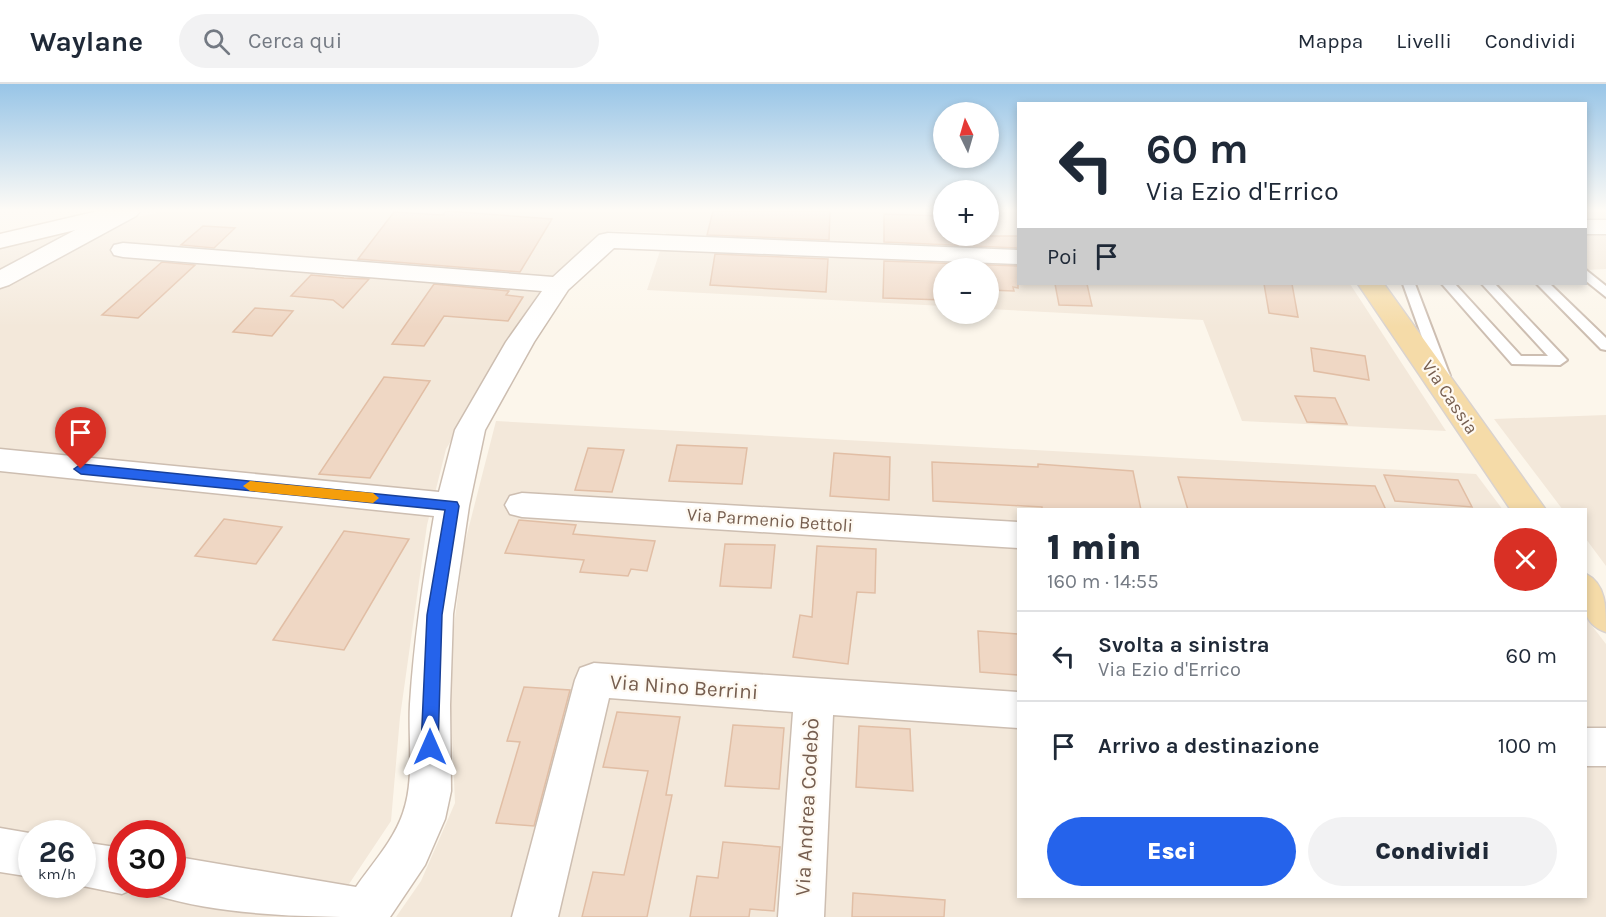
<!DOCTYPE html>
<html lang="it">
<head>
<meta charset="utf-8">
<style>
	:root { --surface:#fff; --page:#f2f2f3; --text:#1f2937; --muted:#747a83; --line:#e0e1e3; --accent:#2563eb }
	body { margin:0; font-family:Karla,sans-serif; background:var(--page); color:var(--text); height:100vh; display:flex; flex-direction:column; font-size:22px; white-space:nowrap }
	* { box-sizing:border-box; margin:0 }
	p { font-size:20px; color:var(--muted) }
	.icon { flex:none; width:33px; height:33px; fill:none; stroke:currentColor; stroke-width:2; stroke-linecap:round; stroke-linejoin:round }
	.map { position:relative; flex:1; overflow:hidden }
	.sheet { position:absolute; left:1017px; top:424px; width:570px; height:390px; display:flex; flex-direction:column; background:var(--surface); border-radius:0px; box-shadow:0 3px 9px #0003 }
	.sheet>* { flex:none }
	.top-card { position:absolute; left:1017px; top:18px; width:570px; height:183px; border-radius:0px; box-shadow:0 3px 9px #0003; background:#fff; color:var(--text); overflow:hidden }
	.needle { width:39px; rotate:355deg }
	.tools { position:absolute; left:933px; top:18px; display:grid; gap:12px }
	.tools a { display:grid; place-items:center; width:66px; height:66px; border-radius:50%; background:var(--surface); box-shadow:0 3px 9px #0003; font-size:30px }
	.speed { position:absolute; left:18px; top:736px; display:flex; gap:12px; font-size:30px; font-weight:700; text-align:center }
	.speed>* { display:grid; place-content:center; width:78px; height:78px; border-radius:50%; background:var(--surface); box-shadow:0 3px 9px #0003; line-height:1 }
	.speed small { font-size:15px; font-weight:400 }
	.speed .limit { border:9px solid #d22; background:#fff; color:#111 }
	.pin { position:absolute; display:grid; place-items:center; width:51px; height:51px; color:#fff; margin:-62px -26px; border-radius:50% 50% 50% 0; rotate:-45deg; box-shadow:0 0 6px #0007 }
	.pin .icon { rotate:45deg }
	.me { position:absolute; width:66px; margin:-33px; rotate:0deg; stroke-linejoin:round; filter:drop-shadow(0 0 4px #0008) }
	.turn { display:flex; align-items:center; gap:21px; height:126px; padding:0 30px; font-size:27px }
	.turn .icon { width:78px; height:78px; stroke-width:2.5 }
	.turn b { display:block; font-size:42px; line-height:51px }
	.then { display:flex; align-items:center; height:57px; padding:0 30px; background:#0003; gap:12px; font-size:22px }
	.round { display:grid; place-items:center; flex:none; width:63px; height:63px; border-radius:32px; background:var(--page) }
	.headline { display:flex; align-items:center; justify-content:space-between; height:102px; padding:0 30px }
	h1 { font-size:36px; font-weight:800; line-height:45px }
	.button { display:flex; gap:12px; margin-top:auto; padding:12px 30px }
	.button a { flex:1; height:69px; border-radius:36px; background:var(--accent); color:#fff; font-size:24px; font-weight:800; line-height:69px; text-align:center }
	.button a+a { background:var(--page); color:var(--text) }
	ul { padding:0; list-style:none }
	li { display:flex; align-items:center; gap:18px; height:90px; padding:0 30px; border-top:2px solid var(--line) }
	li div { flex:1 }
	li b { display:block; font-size:22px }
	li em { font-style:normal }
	header { display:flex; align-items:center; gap:36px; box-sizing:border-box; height:84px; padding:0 30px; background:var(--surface); border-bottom:2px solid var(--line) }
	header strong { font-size:28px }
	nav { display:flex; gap:33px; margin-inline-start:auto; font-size:21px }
	.search { width:420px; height:54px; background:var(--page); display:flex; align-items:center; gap:15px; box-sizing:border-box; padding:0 21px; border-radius:33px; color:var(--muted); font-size:22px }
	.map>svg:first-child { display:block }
	.residential { fill:#f3e8da; fill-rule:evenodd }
	.building { fill:#efd7c4; stroke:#e1bea5; stroke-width:1.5 }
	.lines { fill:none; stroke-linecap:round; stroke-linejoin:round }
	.lane-casing { stroke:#cdbeb1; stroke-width:4 }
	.street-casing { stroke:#cdbeb1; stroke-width:3 }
	.secondary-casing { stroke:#d0bfae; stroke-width:3 }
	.primary-casing { stroke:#d9d2ce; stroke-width:3 }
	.lane { fill:#fff; fill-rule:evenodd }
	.street { fill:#fff; fill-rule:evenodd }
	.secondary { fill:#fff; fill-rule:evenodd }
	.primary { fill:#f5dba8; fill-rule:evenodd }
	.route { fill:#2563eb; stroke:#184099; stroke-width:1.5 }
	.slow { fill:#f59e0b }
	.labels { text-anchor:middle; stroke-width:4.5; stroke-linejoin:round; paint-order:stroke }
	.street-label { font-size:18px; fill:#765e4f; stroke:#fef9f1 }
	.near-street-label { font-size:21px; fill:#765e4f; stroke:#fef9f1 }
</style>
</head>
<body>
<header>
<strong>Waylane</strong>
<div class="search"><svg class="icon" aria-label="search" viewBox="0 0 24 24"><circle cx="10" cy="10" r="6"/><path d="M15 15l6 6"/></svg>Cerca qui</div>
<nav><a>Mappa</a><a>Livelli</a><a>Condividi</a></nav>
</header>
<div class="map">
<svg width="1606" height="833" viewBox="0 0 1606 833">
	<rect width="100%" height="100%" fill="#fcf6eb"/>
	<path class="residential" d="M 165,127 L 943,127 L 944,152 L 988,152 L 989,127 L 1018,127 L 1018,200 L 1350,200 L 1446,347 L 1242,337 L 1203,236 L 989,225 L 988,184 L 944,184 L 943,222 L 647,206 L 666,149 L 609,147 L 554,190 L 446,365 L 427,441 L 400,633 L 391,737 L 327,833 L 0,833 L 0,164 L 47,151 L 74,147 ZM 32,750 L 82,750 L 82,801 L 32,801 ZM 122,750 L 172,750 L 172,801 L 122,801 Z
		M 1586,127 L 1606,127 L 1606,185 L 1586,186 Z
		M 1606,331 L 1606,482 L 1586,455 L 1586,426 L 1563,426 L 1494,335 Z
		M 496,337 L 1476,390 L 1503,426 L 1018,426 L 1018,813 L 1586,813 L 1586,534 L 1606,560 L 1606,833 L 396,833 L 421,797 L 455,719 L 449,583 L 464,462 Z"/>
	<path class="building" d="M 446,127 L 552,135 L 520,188 L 358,175 L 394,128 L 443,131 Z
		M 713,127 L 830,127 L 829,156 L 707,151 Z
		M 884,130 L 944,132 L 944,152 L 1018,152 L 1018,164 L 884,158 Z
		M 203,142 L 235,144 L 214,164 L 181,161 Z
		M 715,170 L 828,175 L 826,208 L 710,201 Z
		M 884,177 L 1018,182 L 1018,204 L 1013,203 L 1014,207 L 988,206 L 988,184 L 944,184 L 944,216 L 883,214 Z
		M 162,178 L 195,181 L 138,234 L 102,231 Z
		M 311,191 L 344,194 L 369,195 L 343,224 L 333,216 L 291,212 Z
		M 434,200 L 509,207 L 506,211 L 523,213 L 508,237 L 444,232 L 424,262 L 392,260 Z
		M 1055,200 L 1087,200 L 1092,222 L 1059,221 Z
		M 1264,200 L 1292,200 L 1298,233 L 1269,229 Z
		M 255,224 L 293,227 L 272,252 L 233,248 Z
		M 1311,264 L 1365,272 L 1369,296 L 1314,287 Z
		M 384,293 L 430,297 L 370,394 L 319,390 Z
		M 1295,312 L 1335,314 L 1347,340 L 1307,338 Z
		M 677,361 L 747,364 L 742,400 L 669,397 Z
		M 588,364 L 624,366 L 612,408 L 575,406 Z
		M 834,369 L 890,373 L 889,416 L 830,412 Z
		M 932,378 L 1038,383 L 1038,380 L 1133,387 L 1141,426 L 1042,426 L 1042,423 L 933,417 Z
		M 1384,391 L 1458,396 L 1472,423 L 1395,417 Z
		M 1178,393 L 1375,402 L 1386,426 L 1188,426 Z
		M 224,435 L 282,443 L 256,480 L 195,472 Z
		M 519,436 L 576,441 L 573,450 L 655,457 L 647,487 L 631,485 L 628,492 L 580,488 L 584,476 L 505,469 Z
		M 344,447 L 409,455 L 344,566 L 273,556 Z
		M 725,460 L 775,461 L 771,504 L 720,502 Z
		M 817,462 L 876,465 L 875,509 L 857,508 L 848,580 L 793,573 L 800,531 L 812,533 Z
		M 978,547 L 1018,550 L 1018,591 L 980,588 Z
		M 524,603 L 570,606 L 534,742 L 496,739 L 520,658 L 507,657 Z
		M 617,628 L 680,633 L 666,711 L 672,711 L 647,833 L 582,833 L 593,788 L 624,791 L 648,687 L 603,683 Z
		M 733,641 L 784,644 L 779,705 L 725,702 Z
		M 859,642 L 910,645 L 913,707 L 856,703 Z
		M 723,758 L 780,763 L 774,827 L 750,825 L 749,833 L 690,833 L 697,792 L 718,794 Z
		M 853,809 L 945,816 L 944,833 L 852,833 Z"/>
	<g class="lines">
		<g class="lane-casing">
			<path id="lane" d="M 1586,186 L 1606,202 L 1606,213 L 1586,197 Z
				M 1403,200 L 1415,200 L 1450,292 L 1448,295 L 1443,297 L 1436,292 Z
				M 1442,200 L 1455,200 L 1521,272 L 1548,272 L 1482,200 L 1495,200 L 1567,276 L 1560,281 L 1512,280 Z
				M 1537,200 L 1550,200 L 1606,254 L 1606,266 L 1601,265 Z"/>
		</g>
		<g class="street-casing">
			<path id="street" d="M 111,127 L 140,127 L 136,132 L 9,201 L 0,204 L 0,186 Z
				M 1586,136 L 1606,136 L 1606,150 L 1586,150 Z
				M 608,149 L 1018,166 L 1018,180 L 614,164 L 568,206 L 534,258 L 485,346 L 469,422 L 453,530 L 450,621 L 451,707 L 445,735 L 425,781 L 390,833 C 317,833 225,833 156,811 L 152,801 L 172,801 L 172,772 L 356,803 C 372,780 394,756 403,729 C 415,695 408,655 410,620 C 414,556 423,495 434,432 L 0,387 L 0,365 L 439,408 L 455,346 L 506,258 L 542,207 L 123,173 L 114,171 L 111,166 L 114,161 L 123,159 L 553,193 L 599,151 Z
				M 522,409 L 1018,438 L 1018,464 L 522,433 L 510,430 L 505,421 L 510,412 Z
				M 594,579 L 1018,608 L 1018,644 L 833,631 L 824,833 L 778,833 L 793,628 L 609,614 L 558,833 L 512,833 L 575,596 L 580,584 Z
				M 1586,644 L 1606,644 L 1606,682 L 1586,682 Z
				M 0,744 L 35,750 L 32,750 L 32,793 L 0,788 Z
				M 82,758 L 122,764 L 122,801 L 139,801 L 138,803 L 122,810 L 78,801 L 82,801 Z"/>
		</g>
		<g class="secondary-casing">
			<path id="secondary" d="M 98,127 L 138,127 L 134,132 L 0,164 L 0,150 Z"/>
		</g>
		<g class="primary-casing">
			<path id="primary" d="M 1358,200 L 1384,200 L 1546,426 L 1511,426 Z
				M 1586,490 C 1606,500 1606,523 1606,548 C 1579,539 1583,515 1586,490 Z"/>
		</g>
		<use href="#lane" class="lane"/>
		<use href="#street" class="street"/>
		<use href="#secondary" class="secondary"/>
		<use href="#primary" class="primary"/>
	</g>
	<linearGradient id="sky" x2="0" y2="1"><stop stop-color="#98c5e7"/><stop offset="0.52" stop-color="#fefbf6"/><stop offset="1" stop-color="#fefbf6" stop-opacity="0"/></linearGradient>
	<rect width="1606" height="243" fill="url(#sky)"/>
	<path class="route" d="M 81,380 L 457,418 L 459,422 L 442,531 L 438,663 L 436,668 L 430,671 L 424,668 L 421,663 L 427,531 L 445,426 L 81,390 L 74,385 Z"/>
	<path class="slow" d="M 250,397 L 373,409 L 379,414 L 373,419 L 250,407 L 243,402 Z"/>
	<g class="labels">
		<g class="street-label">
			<text transform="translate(1450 313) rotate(56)" y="6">Via Cassia</text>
			<text transform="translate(770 436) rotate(4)" y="6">Via Parmenio Bettoli</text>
		</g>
		<g class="near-street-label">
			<text transform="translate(684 603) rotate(4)" y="7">Via Nino Berrini</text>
			<text transform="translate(807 723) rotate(-87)" y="7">Via Andrea Codebò</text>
		</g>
	</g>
</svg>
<div class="tools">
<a><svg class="needle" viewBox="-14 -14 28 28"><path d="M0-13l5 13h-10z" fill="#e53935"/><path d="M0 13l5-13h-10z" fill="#747a83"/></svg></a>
<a>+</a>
<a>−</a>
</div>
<div class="speed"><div>26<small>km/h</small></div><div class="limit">30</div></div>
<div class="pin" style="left:81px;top:385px;background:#d93025"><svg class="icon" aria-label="arrive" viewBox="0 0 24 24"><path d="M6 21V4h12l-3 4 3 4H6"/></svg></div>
<svg class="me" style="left:430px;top:663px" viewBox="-20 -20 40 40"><path d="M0-17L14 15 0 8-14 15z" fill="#2563eb" stroke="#fff" stroke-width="4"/></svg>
<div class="top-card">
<div class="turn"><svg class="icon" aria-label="left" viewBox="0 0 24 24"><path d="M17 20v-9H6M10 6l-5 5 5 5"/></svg><div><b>60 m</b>Via Ezio d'Errico</div></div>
<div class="then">Poi<svg class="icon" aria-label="arrive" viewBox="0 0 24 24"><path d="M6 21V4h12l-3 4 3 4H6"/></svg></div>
</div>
<section class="sheet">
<div class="headline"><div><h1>1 min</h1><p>160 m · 14:55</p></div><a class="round" style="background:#d93025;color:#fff"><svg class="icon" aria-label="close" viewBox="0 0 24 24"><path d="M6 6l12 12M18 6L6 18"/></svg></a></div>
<ul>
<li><svg class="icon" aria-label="left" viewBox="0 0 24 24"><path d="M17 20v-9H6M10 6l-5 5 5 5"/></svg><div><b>Svolta a sinistra</b><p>Via Ezio d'Errico</p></div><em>60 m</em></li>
<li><svg class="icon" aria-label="arrive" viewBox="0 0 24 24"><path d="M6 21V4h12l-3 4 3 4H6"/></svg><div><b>Arrivo a destinazione</b></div><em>100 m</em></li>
</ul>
<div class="button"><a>Esci</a><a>Condividi</a></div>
</section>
</div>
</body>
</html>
